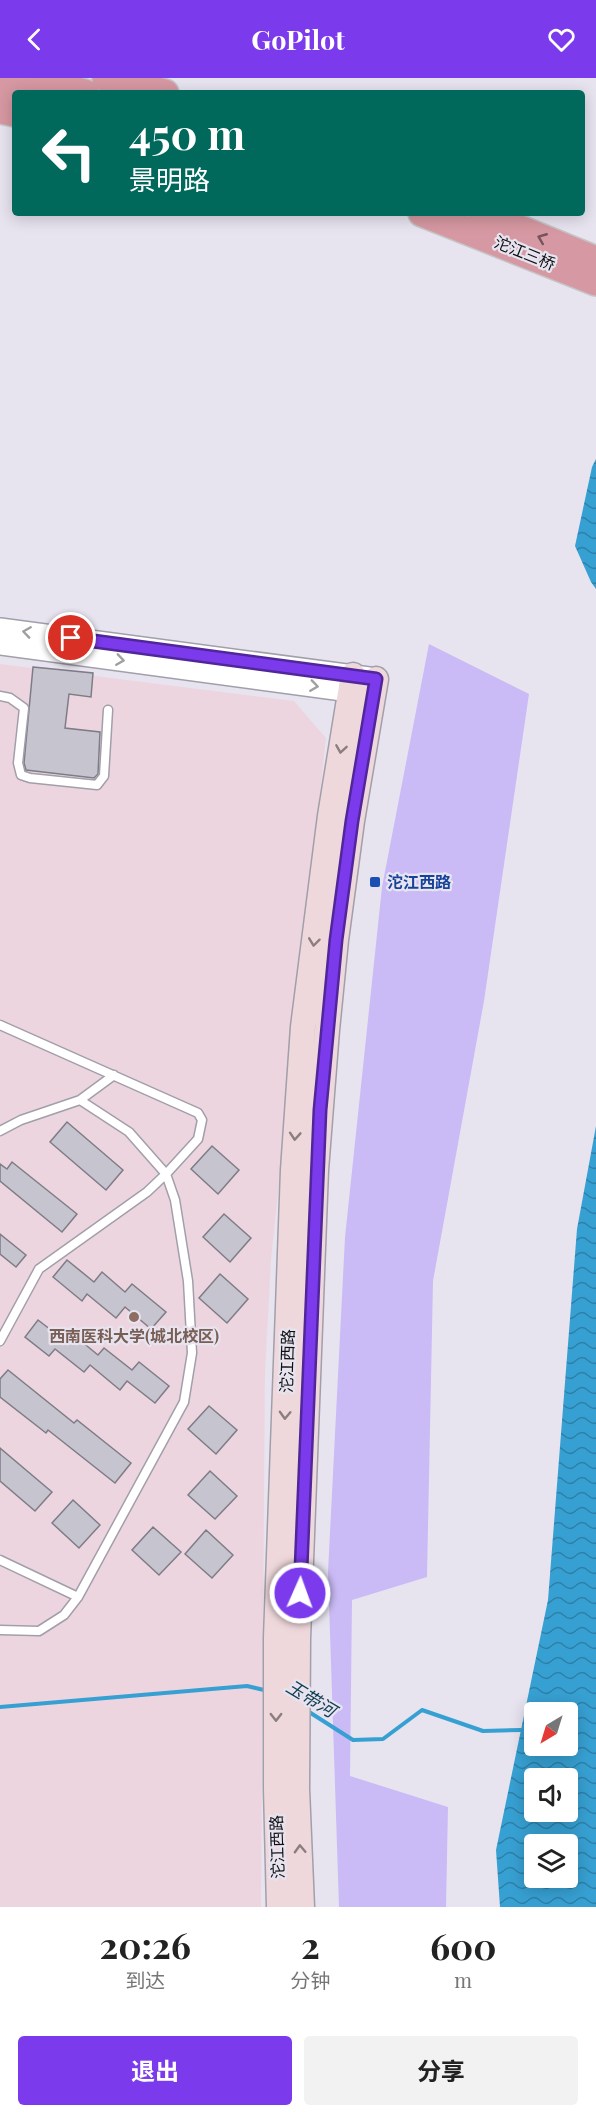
<!DOCTYPE html>
<html lang="zh">
<head>
<meta charset="utf-8">
<style>
	:root { --surface:#fff; --page:#f2f2f2; --text:#222; --muted:#767676; --accent:#7c3aed }
	body { margin:0; font-family:"Playfair Display","Noto Sans SC",serif; background:var(--page); color:var(--text); height:100vh; display:flex; flex-direction:column; font-size:22px; white-space:nowrap }
	* { box-sizing:border-box; margin:0 }
	p { font-size:20px; color:var(--muted) }
	.icon { flex:none; width:33px; height:33px; fill:none; stroke:currentColor; stroke-width:2; stroke-linecap:round; stroke-linejoin:round }
	.map { position:relative; height:1829px; overflow:hidden }
	.details { display:flex; flex-direction:column; background:var(--surface); flex:1 }
	.details>* { flex:none }
	.hud { position:absolute; left:12px; top:12px; width:573px; height:126px; border-radius:6px; box-shadow:0 3px 15px #0003; background:#00695c; color:#fff; overflow:hidden }
	.needle { width:39px; rotate:218deg }
	.tools { position:absolute; left:524px; top:1624px; display:grid; gap:12px }
	.tools a { display:grid; place-items:center; width:54px; height:54px; border-radius:6px; background:var(--surface); box-shadow:0 3px 15px #0003; font-size:30px }
	.pin { position:absolute; display:grid; place-items:center; width:51px; height:51px; color:#fff; margin:-26px; border:3px solid #fff; border-radius:50%; box-shadow:0 2px 6px #0007 }
	.me { position:absolute; width:66px; margin:-33px; rotate:2deg; stroke-linejoin:round; filter:drop-shadow(0 0 4px #0008) }
	.turn { display:flex; align-items:center; gap:21px; height:126px; padding:0 18px; font-size:27px }
	.turn .icon { width:78px; height:78px; stroke-width:2.5 }
	.turn b { display:block; font-size:42px; line-height:51px }
	.eta { display:flex; justify-content:space-evenly; align-items:center; height:102px; text-align:center }
	.eta b { font-size:36px; font-weight:700; line-height:42px }
	.action { display:flex; gap:12px; margin-top:auto; padding:12px 18px }
	.action a { flex:1; height:69px; border-radius:6px; background:var(--accent); color:#fff; font-size:24px; font-weight:700; line-height:69px; text-align:center }
	.action a+a { background:var(--page); color:var(--text) }
	header { display:flex; justify-content:space-between; align-items:center; height:78px; padding:0 18px; background:var(--accent); color:#fff; font-size:27px; font-weight:700 }
	.map>svg:first-child { display:block }
	.education { fill:#edd5e0 }
	.park { fill:#cabbf6 }
	.water { fill:url(#water-waves); fill-rule:evenodd }
	.lines { fill:none; stroke-linecap:round; stroke-linejoin:round }
	.stream { stroke:#37a0d2; stroke-width:4 }
	.building { fill:#c6c4cf; stroke:#7e7c86; stroke-width:1.5 }
	.service-casing { stroke:#a19fa9; stroke-width:11 }
	.tertiary-casing { stroke:#a19fa9; stroke-width:24 }
	.secondary-casing { stroke:#a19fa9; stroke-width:27 }
	.trunk-casing { stroke:#c5c5c6; stroke-width:30 }
	.service { stroke:#fff; stroke-width:8 }
	.tertiary { stroke:#fff; stroke-width:21 }
	.secondary { stroke:#efd8dc; stroke-width:24 }
	.trunk { stroke:#d698a2; stroke-width:27 }
	.oneway { stroke:#72545a }
	.oneway2 { stroke:#9f9fa0 }
	.oneway3 { stroke:#8a7e81 }
	.route-casing { stroke:#51269a; stroke-width:15 }
	.route { stroke:#7c3aed; stroke-width:10 }
	.transit-dot { fill:#1a4fb4; stroke:#e7e4f0; stroke-width:2 }
	.education-dot { fill:#8d6e63; stroke:#e7e4f0; stroke-width:2 }
	.labels { text-anchor:middle; stroke-width:4.5; stroke-linejoin:round; paint-order:stroke }
	.street-label { font-size:16px; fill:#0f0f12; stroke:#e7e4f0 }
	.transit-label { font-size:16px; font-weight:bold; fill:#164399; stroke:#e7e4f0; text-anchor:start }
	.education-label { font-size:16px; font-weight:bold; fill:#785e54; stroke:#e7e4f0 }
	.water-label { font-size:18px; font-style:italic; fill:#103c51; stroke:#e7e4f0 }
</style>
</head>
<body>
<header><svg class="icon" aria-label="back" viewBox="0 0 24 24"><path d="M15 5l-7 7 7 7"/></svg>GoPilot<svg class="icon" aria-label="heart" viewBox="0 0 24 24"><path d="M12 20l-8-8c-3-5 5-10 8-4 3-6 11-1 8 4z"/></svg></header>
<div class="map">
<svg width="596" height="1829" viewBox="0 0 596 1829">
	<defs>
		<pattern id="water-waves" width="16" height="10" patternUnits="userSpaceOnUse" patternTransform="scale(1.5)"><rect width="16" height="10" fill="#37a0d2"/><path d="M0 5q4-4 8 0t8 0" fill="none" stroke="#2d81a9"/></pattern>
	</defs>
	<rect width="100%" height="100%" fill="#e7e4f0"/>
	<path class="education" d="M 0,586 L 294,623 L 326,660 L 271,1182 L 265,1296 L 261,1829 L 0,1829 Z"/>
	<path class="park" d="M 429,566 L 529,616 L 484,923 L 433,1203 L 427,1499 L 352,1522 L 350,1698 L 448,1729 L 446,1829 L 339,1829 L 328,1494 L 345,1159 L 382,809 Z"/>
	<path class="water" d="M 596,381 L 596,511 L 591,504 L 575,468 L 592,389 Z
		M 596,1048 L 596,1829 L 500,1829 L 496,1772 L 548,1522 L 577,1151 ZM 534,1635 L 567,1635 L 567,1668 L 534,1668 ZM 534,1701 L 567,1701 L 567,1734 L 534,1734 ZM 534,1767 L 567,1767 L 567,1800 L 534,1800 Z"/>
	<g class="lines">
		<path class="stream" d="M 0,1629 L 247,1608 L 268,1613
			M 306,1632 L 353,1662 L 383,1661 L 422,1632 L 483,1653 L 521,1652"/>
	</g>
	<path class="building" d="M 33,589 L 93,595 L 91,619 L 69,616 L 65,650 L 100,654 L 98,696 L 94,700 L 26,692 L 24,685 Z
		M 67,1044 L 123,1092 L 106,1112 L 50,1064 Z
		M 212,1068 L 239,1092 L 218,1116 L 191,1091 Z
		M 12,1084 L 77,1136 L 62,1154 L 0,1103 L 0,1086 L 7,1091 Z
		M 224,1136 L 251,1160 L 230,1184 L 203,1159 Z
		M 0,1156 L 26,1177 L 16,1189 L 0,1176 Z
		M 67,1182 L 94,1204 L 102,1194 L 125,1214 L 132,1206 L 166,1234 L 151,1251 L 125,1229 L 116,1240 L 87,1216 L 82,1223 L 53,1199 Z
		M 220,1196 L 248,1221 L 227,1245 L 199,1220 Z
		M 38,1242 L 64,1262 L 70,1254 L 98,1277 L 104,1270 L 132,1292 L 139,1284 L 169,1308 L 155,1325 L 127,1303 L 120,1312 L 90,1287 L 84,1294 L 55,1271 L 49,1278 L 25,1259 Z
		M 8,1292 L 74,1345 L 77,1342 L 131,1385 L 115,1405 L 48,1352 L 46,1355 L 0,1319 L 0,1301 Z
		M 209,1328 L 237,1352 L 216,1376 L 188,1351 Z
		M 0,1370 L 52,1414 L 35,1433 L 0,1403 Z
		M 210,1393 L 237,1418 L 215,1441 L 188,1417 Z
		M 73,1422 L 100,1447 L 79,1470 L 52,1445 Z
		M 153,1449 L 181,1474 L 159,1497 L 132,1472 Z
		M 206,1452 L 233,1477 L 212,1500 L 185,1476 Z"/>
	<g class="lines">
		<g class="service-casing">
			<path id="service" d="M 0,618 L 10,620 L 24,630 L 18,685 L 21,697 L 30,700 L 97,707 L 104,698 L 108,632
				M 0,947 L 198,1035 L 202,1042 L 198,1061 L 166,1096 L 147,1114 L 39,1191 L 0,1263
				M 0,1053 L 21,1042 L 80,1022 L 114,997
				M 0,1482 L 78,1519
				M 0,1552 L 39,1553 L 64,1537 L 78,1519 L 184,1324 L 192,1275 L 188,1203 L 175,1122 L 166,1096 L 129,1054 L 80,1022"/>
		</g>
		<g class="tertiary-casing">
			<path id="tertiary" d="M 0,551 L 369,600
				M 0,566 L 365,615"/>
		</g>
		<g class="secondary-casing">
			<path id="secondary" d="M 279,1829 L 276,1710 L 276,1560 L 293,1092 L 303,949 L 330,738 L 353,597
				M 302,1829 L 297,1711 L 298,1561 L 316,1092 L 327,952 L 336,862 L 352,743 L 376,601"/>
		</g>
		<g class="trunk-casing">
			<path id="trunk" d="M 26,0 L 85,15
				M 106,0 L 165,15
				M 0,11 L 17,15
				M 0,32 L 15,35
				M 422,135 L 596,204
				M 481,135 L 596,182"/>
		</g>
		<use href="#service" class="service"/>
		<use href="#tertiary" class="tertiary"/>
		<use href="#secondary" class="secondary"/>
		<use href="#trunk" class="trunk"/>
	</g>
	<defs><path id="oneway-chevron" d="M-2-3.5L2.5 0L-2 3.5" fill="none" stroke-width="1.6" stroke-linecap="round" stroke-linejoin="round" transform="scale(1.5)"/></defs>
	<use class="oneway" href="#oneway-chevron" transform="translate(542 160) rotate(-158)"/>
	<g class="oneway2">
		<use href="#oneway-chevron" transform="translate(27 554) rotate(-172)"/>
		<use href="#oneway-chevron" transform="translate(120 582) rotate(8)"/>
		<use href="#oneway-chevron" transform="translate(314 608) rotate(8)"/>
	</g>
	<g class="oneway3">
		<use href="#oneway-chevron" transform="translate(341 671) rotate(99)"/>
		<use href="#oneway-chevron" transform="translate(314 864) rotate(97)"/>
		<use href="#oneway-chevron" transform="translate(295 1058) rotate(94)"/>
		<use href="#oneway-chevron" transform="translate(285 1337) rotate(92)"/>
		<use href="#oneway-chevron" transform="translate(276 1639) rotate(90)"/>
		<use href="#oneway-chevron" transform="translate(300 1771) rotate(-92)"/>
	</g>
	<g class="lines">
		<g class="route-casing">
			<path id="route" d="M 71,560 L 376,601 L 352,743 L 336,862 L 320,1032 L 300,1515"/>
		</g>
		<use href="#route" class="route"/>
	</g>
	<rect class="transit-dot" x="369" y="798" width="12" height="12" rx="3"/>
	<circle class="education-dot" cx="134" cy="1239" r="6"/>
	<g class="labels">
		<g class="street-label">
			<text transform="translate(525 175) rotate(22)" y="6">沱江三桥</text>
			<text transform="translate(287 1283) rotate(-88)" y="6">沱江西路</text>
			<text transform="translate(277 1769) rotate(-92)" y="6">沱江西路</text>
		</g>
		<g class="transit-label">
			<text x="387" y="810">沱江西路</text>
		</g>
		<g class="education-label">
			<text x="134" y="1264">西南医科大学(城北校区)</text>
		</g>
		<g class="water-label">
			<text transform="translate(311 1621) rotate(31)" y="6">玉带河</text>
		</g>
	</g>
</svg>
<div class="tools">
<a><svg class="needle" viewBox="-14 -14 28 28"><path d="M0-13l5 13h-10z" fill="#e53935"/><path d="M0 13l5-13h-10z" fill="#767676"/></svg></a>
<a><svg class="icon" aria-label="sound" viewBox="0 0 24 24"><path d="M4 9h4l5-4v14l-5-4H4zM17 9q2 3 0 6"/></svg></a>
<a><svg class="icon" aria-label="layers" viewBox="0 0 24 24"><path d="M12 4l9 5-9 5-9-5zM3 14l9 5 9-5"/></svg></a>
</div>
<div class="pin" style="left:71px;top:560px;background:#d93025"><svg class="icon" aria-label="arrive" viewBox="0 0 24 24"><path d="M6 21V4h12l-3 4 3 4H6"/></svg></div>
<svg class="me" style="left:300px;top:1515px" viewBox="-20 -20 40 40"><circle r="17" fill="#7c3aed" stroke="#fff" stroke-width="3"/><path d="M0-11L8 9 0 5-8 9z" fill="#fff"/></svg>
<div class="hud">
<div class="turn"><svg class="icon" aria-label="left" viewBox="0 0 24 24"><path d="M17 20v-9H6M10 6l-5 5 5 5"/></svg><div><b>450 m</b>景明路</div></div>
</div>
</div>
<section class="details">
<div class="eta">
<div><b>20:26</b><p>到达</p></div>
<div><b>2</b><p>分钟</p></div>
<div><b>600</b><p>m</p></div>
</div>
<div class="action"><a>退出</a><a>分享</a></div>
</section>
</body>
</html>
